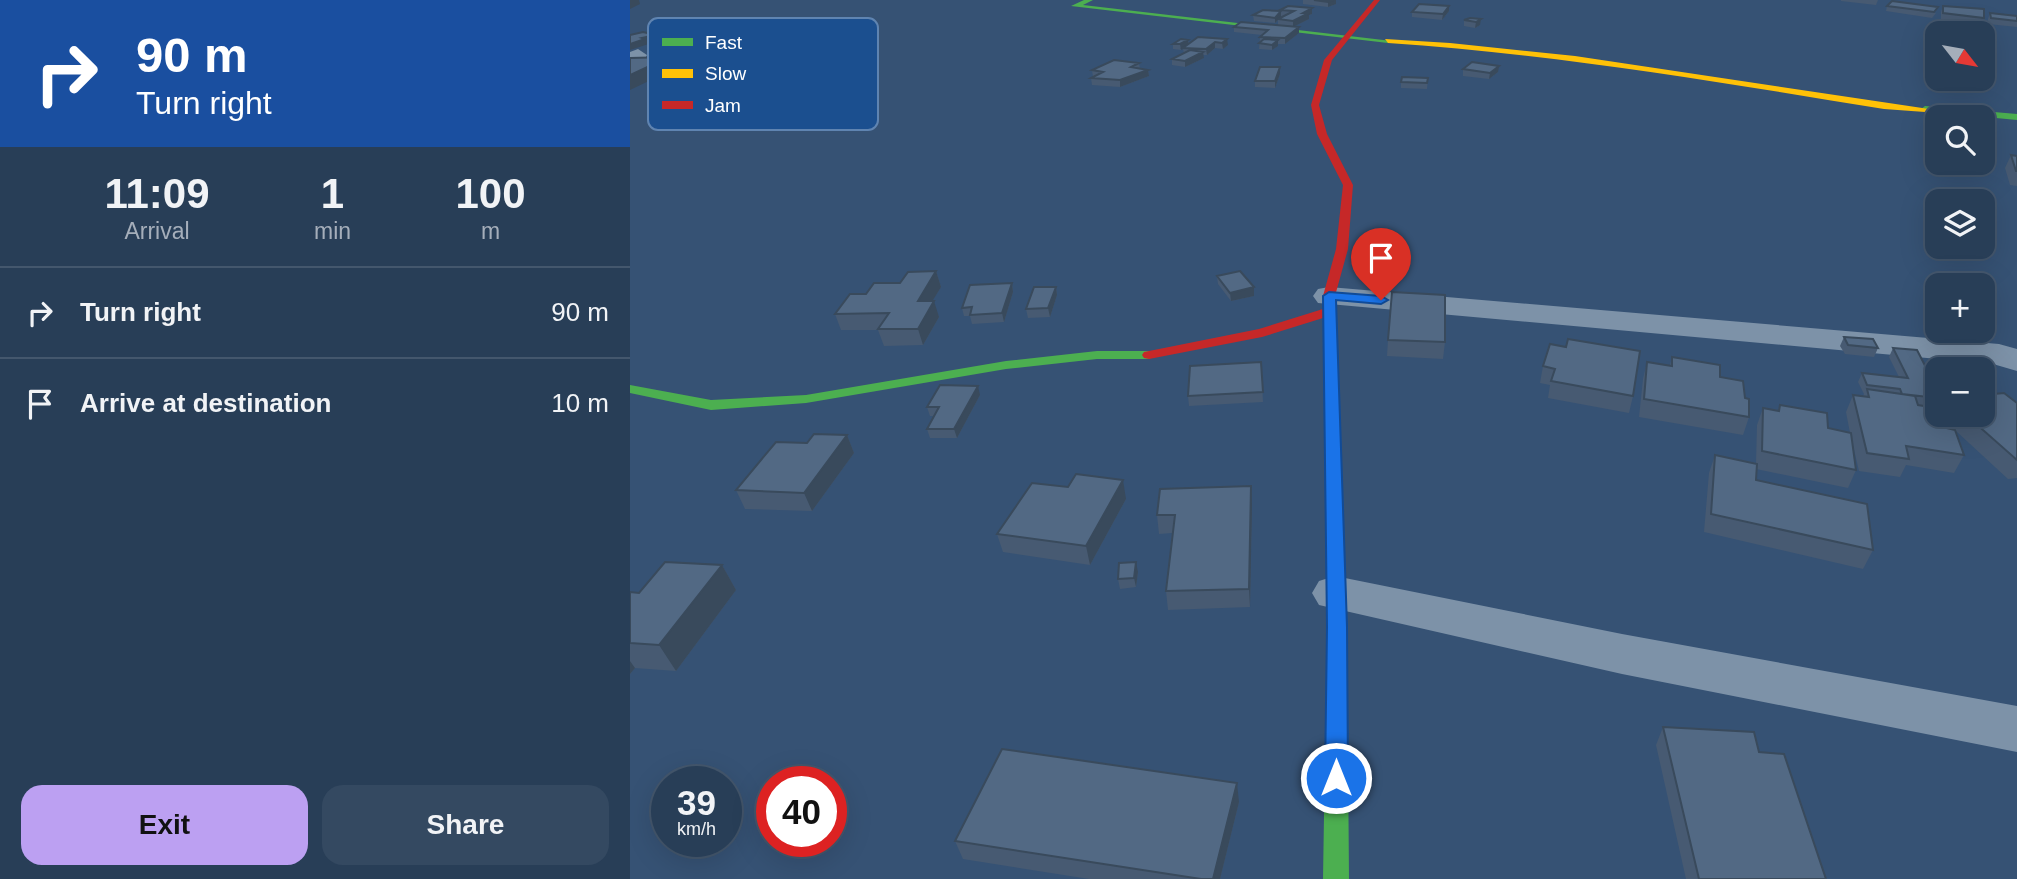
<!DOCTYPE html>
<html lang="en">
<head>
<meta charset="utf-8">
<style>
	:root { --surface:#283e57; --page:#344961; --text:#f1f3f6; --muted:#a5aeba; --line:#44576d; --accent:#bca0f2 }
	body { margin:0; font-family:Helvetica,sans-serif; background:var(--page); color:var(--text); height:100vh; display:flex; flex-direction:column; font-size:26px; white-space:nowrap }
	* { box-sizing:border-box; margin:0 }
	p { font-size:23px; color:var(--muted) }
	.icon { flex:none; width:38px; height:38px; fill:none; stroke:currentColor; stroke-width:2; stroke-linecap:round; stroke-linejoin:round }
	.map { position:relative; flex:1; overflow:hidden }
	.drawer { display:flex; flex-direction:column; background:var(--surface); width:630px }
	.drawer>* { flex:none }
	.banner { background:#1a4fa0; color:#fff; overflow:hidden }
	.needle { width:46px; rotate:121deg }
	.fabs { position:absolute; left:1295px; top:21px; display:grid; gap:14px }
	.fabs a { display:grid; place-items:center; width:70px; height:70px; border-radius:14px; background:var(--surface); box-shadow:0 7px 28px #0002,0 0 0 2px var(--line); font-size:35px }
	.speed { position:absolute; left:21px; top:766px; display:flex; gap:14px; font-size:35px; font-weight:700; text-align:center }
	.speed>* { display:grid; place-content:center; width:91px; height:91px; border-radius:50%; background:var(--surface); box-shadow:0 7px 28px #0002,0 0 0 2px var(--line); line-height:1 }
	.speed small { font-size:18px; font-weight:400 }
	.speed .limit { border:10px solid #d22; background:#fff; color:#111 }
	.pin { position:absolute; display:grid; place-items:center; width:60px; height:60px; color:#fff; margin:-72px -30px; border-radius:50% 50% 50% 0; rotate:-45deg; box-shadow:0 0 7px #0007 }
	.pin .icon { rotate:45deg }
	.me { position:absolute; width:77px; margin:-38px; rotate:0deg; stroke-linejoin:round; filter:drop-shadow(0 0 5px #0008) }
	.turn { display:flex; align-items:center; gap:24px; height:147px; padding:0 21px; font-size:32px }
	.turn .icon { width:91px; height:91px; stroke-width:2.5 }
	.turn b { display:block; font-size:49px; line-height:60px }
	.eta { display:flex; justify-content:space-evenly; align-items:center; height:119px; text-align:center }
	.eta b { font-size:42px; font-weight:600; line-height:49px }
	.action { display:flex; gap:14px; margin-top:auto; padding:14px 21px }
	.action a { flex:1; height:80px; border-radius:21px; background:var(--accent); color:#111; font-size:28px; font-weight:600; line-height:80px; text-align:center }
	.action a+a { background:var(--page); color:var(--text) }
	ul { padding:0; list-style:none }
	li { display:flex; align-items:center; gap:21px; height:91px; padding:0 21px; border-top:2px solid var(--line) }
	li div { flex:1 }
	li b { display:block; font-size:26px }
	li em { font-style:normal }
	main { display:flex; flex:1; min-height:0 }
	.map>svg:first-child { display:block }
	.lines { fill:none; stroke-linecap:round; stroke-linejoin:round }
	.street { fill:#7d92a8; fill-rule:evenodd }
	.fast { fill:#4caf50; fill-rule:evenodd }
	.slow { fill:#ffc107; fill-rule:evenodd }
	.jam { fill:#c62828; fill-rule:evenodd }
	.wall { fill:#475a72 }
	.shaded-wall { fill:#394a5c }
	.building { fill:#526984; stroke:#394a5c; stroke-width:2 }
	.route { fill:#1a73e8; stroke:#114b97; stroke-width:2 }
	.key { fill:#1b4f8f; stroke:#5f84b1; stroke-width:2 }
	.key-label { font-size:19px; fill:#fff }
</style>
</head>
<body>
<main>
<section class="drawer">
<div class="banner">
<div class="turn"><svg class="icon" aria-label="right" viewBox="0 0 24 24"><path d="M7 20v-9h11M14 6l5 5-5 5"/></svg><div><b>90 m</b>Turn right</div></div>
</div>
<div class="eta">
<div><b>11:09</b><p>Arrival</p></div>
<div><b>1</b><p>min</p></div>
<div><b>100</b><p>m</p></div>
</div>
<ul>
<li><svg class="icon" aria-label="right" viewBox="0 0 24 24"><path d="M7 20v-9h11M14 6l5 5-5 5"/></svg><div><b>Turn right</b></div><em>90 m</em></li>
<li><svg class="icon" aria-label="arrive" viewBox="0 0 24 24"><path d="M6 21V4h12l-3 4 3 4H6"/></svg><div><b>Arrive at destination</b></div><em>10 m</em></li>
</ul>
<div class="action"><a>Exit</a><a>Share</a></div>
</section>
<div class="map">
<svg width="1387" height="879" viewBox="0 0 1387 879">
	<rect width="100%" height="100%" fill="#365274"/>
	<g class="lines">
		<path class="street" d="M 8,49 L 17,55 L 15,59 L 0,65 L 0,52 Z
			M 699,287 L 1369,344 L 1387,349 L 1387,371 L 1363,364 L 688,303 L 683,296 L 688,289 Z
			M 705,576 L 992,634 L 1387,706 L 1387,752 L 992,674 L 689,605 L 682,593 L 689,581 Z"/>
		<path class="fast" d="M 454,0 L 463,0 L 453,5 L 762,41 L 758,43 L 441,6 Z
			M 1295,106 L 1387,114 L 1387,120 L 1292,111 L 1291,109 Z
			M 467,351 L 519,351 L 526,355 L 519,359 L 467,359 L 376,369 L 176,403 L 81,410 L 0,393 L 0,385 L 81,400 L 176,395 L 376,361 Z
			M 701,368 L 708,372 L 717,627 L 719,879 L 693,879 L 697,627 L 694,372 Z"/>
		<path class="slow" d="M 755,39 L 820,43 L 945,56 L 1299,109 L 1295,112 L 1254,109 C 1089,82 925,54 758,43 Z"/>
		<path class="jam" d="M 744,0 L 750,0 L 702,60 L 689,105 L 697,134 L 723,185 L 718,249 L 705,296 L 708,372 L 701,376 L 694,372 L 693,318 L 632,337 L 519,359 L 514,358 L 512,355 L 514,352 L 629,329 L 693,309 L 693,296 L 706,249 L 713,185 L 687,134 L 681,105 L 694,60 Z"/>
	</g>
	<path class="wall" d="M 673,0 L 706,0 L 706,4 L 698,7 L 673,4 Z
		M 1211,0 L 1248,0 L 1246,5 L 1211,1 Z
		M 1257,6 L 1306,13 L 1302,18 L 1256,11 Z
		M 1313,6 L 1354,18 L 1352,23 L 1311,19 L 1311,12 Z
		M 682,8 L 682,14 L 679,15 L 679,19 L 663,27 L 648,25 L 648,20 L 645,23 L 624,21 L 623,15 L 650,11 L 650,10 Z
		M 819,11 L 812,20 L 782,17 L 782,12 Z
		M 1360,13 L 1387,16 L 1387,27 L 1358,24 L 1358,19 Z
		M 840,18 L 850,25 L 845,28 L 834,26 L 834,20 Z
		M 604,27 L 669,27 L 669,33 L 655,44 L 648,44 L 648,46 L 642,50 L 629,49 L 630,37 L 632,35 L 604,32 Z
		M 165,30 L 167,36 L 138,49 L 110,48 L 109,45 L 104,44 L 102,39 Z
		M 568,37 L 598,45 L 593,49 L 585,48 L 577,55 L 573,55 L 574,58 L 555,67 L 542,65 L 542,59 L 554,53 L 553,49 L 551,50 L 543,49 L 543,44 L 558,40 L 559,43 Z
		M 40,49 L 70,53 L 58,57 L 42,55 Z
		M 164,62 L 170,76 L 130,91 L 107,90 L 106,87 L 98,87 L 97,84 L 96,84 L 91,72 Z
		M 509,63 L 510,69 L 518,70 L 519,76 L 490,87 L 462,85 L 461,78 L 463,77 L 462,70 Z
		M 650,67 L 650,74 L 645,88 L 625,87 L 625,81 Z
		M 833,69 L 868,72 L 859,79 L 833,76 Z
		M 798,78 L 797,89 L 771,88 L 771,82 Z
		M 1381,155 L 1387,156 L 1387,186 L 1380,185 L 1375,168 Z
		M 306,271 L 311,287 L 302,301 L 309,317 L 293,345 L 254,346 L 248,330 L 211,330 L 205,314 L 236,294 Z
		M 587,276 L 624,296 L 601,301 L 588,284 Z
		M 382,283 L 383,292 L 374,322 L 342,324 L 340,316 L 334,316 L 332,308 Z
		M 426,287 L 427,295 L 420,317 L 398,318 L 396,309 Z
		M 1214,337 L 1248,348 L 1244,357 L 1215,354 L 1210,346 Z
		M 758,340 L 815,342 L 813,359 L 757,356 Z
		M 920,344 L 1003,396 L 999,413 L 918,398 L 920,385 L 910,383 L 913,366 Z
		M 1263,348 L 1307,389 L 1307,415 L 1316,428 L 1323,429 L 1316,423 L 1321,415 L 1353,415 L 1387,403 L 1387,478 L 1378,479 L 1326,431 L 1334,455 L 1324,473 L 1276,465 L 1270,477 L 1229,471 L 1222,441 L 1226,470 L 1218,488 L 1126,469 L 1126,480 L 1243,550 L 1233,569 L 1074,532 L 1079,473 L 1085,455 L 1126,463 L 1127,425 L 1133,408 L 1148,410 L 1150,405 L 1198,428 L 1220,433 L 1216,412 L 1223,395 L 1233,396 L 1234,394 L 1228,382 L 1232,373 L 1269,377 L 1259,357 Z
		M 1042,357 L 1090,377 L 1115,398 L 1119,417 L 1113,435 L 1009,417 L 1013,379 L 1017,362 L 1040,365 Z
		M 631,362 L 633,402 L 559,406 L 558,396 Z
		M 350,395 L 327,438 L 300,438 L 297,429 L 304,416 L 300,416 L 297,407 Z
		M 217,435 L 224,453 L 182,511 L 115,509 L 106,490 L 177,443 Z
		M 621,486 L 622,504 L 620,607 L 538,610 L 536,591 L 542,533 L 529,534 L 527,515 Z
		M 496,499 L 460,565 L 373,552 L 367,534 Z
		M 92,565 L 106,590 L 46,671 L 5,668 L 0,674 L 0,592 L 9,593 Z
		M 508,572 L 506,587 L 490,589 L 488,579 Z
		M 1033,727 L 1129,752 L 1196,879 L 1056,879 L 1026,745 Z
		M 609,802 L 590,879 L 459,879 L 333,859 L 325,841 Z"/>
	<path class="shaded-wall" d="M 0,0 L 9,0 L 10,4 L 0,9 Z
		M 703,0 L 706,0 L 706,4 L 698,7 L 698,2 Z
		M 819,6 L 819,11 L 812,20 L 813,14 Z
		M 682,8 L 682,14 L 679,15 L 679,19 L 663,27 L 663,21 L 673,13 Z
		M 651,11 L 651,17 L 645,23 L 645,18 Z
		M 851,19 L 850,25 L 845,28 L 846,22 Z
		M 669,27 L 669,33 L 655,44 L 655,38 Z
		M 165,30 L 167,36 L 138,49 L 136,43 Z
		M 26,35 L 28,41 L 0,50 L 0,44 L 12,38 Z
		M 597,39 L 598,45 L 593,49 L 592,43 Z
		M 558,40 L 559,46 L 553,48 L 553,49 L 551,50 L 550,44 Z
		M 648,40 L 648,46 L 642,50 L 642,45 Z
		M 585,42 L 585,48 L 577,55 L 576,49 Z
		M 68,47 L 70,53 L 58,57 L 56,51 Z
		M 573,52 L 574,58 L 555,67 L 555,61 Z
		M 39,57 L 44,69 L 0,90 L 0,75 Z
		M 164,62 L 170,76 L 130,91 L 126,79 Z
		M 869,66 L 868,72 L 859,79 L 860,73 Z
		M 650,67 L 650,74 L 645,88 L 645,81 Z
		M 518,70 L 519,76 L 490,87 L 490,80 Z
		M 306,271 L 311,287 L 292,318 L 288,301 Z
		M 382,283 L 383,292 L 374,322 L 372,313 Z
		M 426,287 L 427,295 L 420,317 L 418,308 Z
		M 624,287 L 624,296 L 601,301 L 600,293 Z
		M 304,301 L 309,317 L 293,345 L 288,329 Z
		M 348,386 L 350,395 L 327,438 L 324,429 Z
		M 217,435 L 224,453 L 182,511 L 174,493 Z
		M 493,480 L 496,499 L 460,565 L 456,546 Z
		M 621,486 L 622,504 L 620,607 L 619,589 Z
		M 506,562 L 508,572 L 506,587 L 504,578 Z
		M 92,565 L 106,590 L 46,671 L 29,645 Z
		M 0,661 L 5,668 L 0,674 Z
		M 607,783 L 609,802 L 590,879 L 583,879 Z"/>
	<path class="building" d="M 684,0 L 703,0 L 698,2 Z
		M 1262,1 L 1308,7 L 1304,12 L 1257,6 Z
		M 789,4 L 819,6 L 813,14 L 782,12 Z
		M 658,6 L 682,8 L 673,13 L 679,13 L 663,21 L 648,19 L 664,11 L 650,10 Z
		M 1313,6 L 1354,9 L 1354,18 L 1313,13 Z
		M 633,10 L 651,11 L 645,18 L 623,15 Z
		M 1360,13 L 1387,16 L 1387,21 L 1361,18 Z
		M 840,18 L 851,19 L 846,22 L 834,20 Z
		M 611,22 L 669,27 L 655,38 L 630,37 L 638,30 L 604,27 Z
		M 13,32 L 26,35 L 12,38 L 15,39 L 0,44 L 0,35 Z
		M 568,37 L 597,39 L 592,43 L 585,42 L 576,49 L 553,48 Z
		M 551,39 L 558,40 L 550,44 L 543,44 Z
		M 634,39 L 648,40 L 642,45 L 629,43 Z
		M 560,50 L 573,52 L 555,61 L 542,59 Z
		M 39,57 L 0,75 L 0,58 Z
		M 484,60 L 509,63 L 501,67 L 518,70 L 490,80 L 461,78 L 473,72 L 462,70 Z
		M 842,62 L 869,66 L 860,73 L 833,69 Z
		M 630,67 L 650,67 L 645,81 L 625,81 Z
		M 772,77 L 798,78 L 797,83 L 771,82 Z
		M 1381,155 L 1387,156 L 1387,171 L 1386,171 Z
		M 306,271 L 288,301 L 304,301 L 288,329 L 248,329 L 259,313 L 205,314 L 220,294 L 236,294 L 244,283 L 270,283 L 278,272 Z
		M 610,271 L 624,287 L 600,293 L 587,276 Z
		M 382,283 L 372,313 L 340,315 L 342,307 L 332,308 L 340,285 Z
		M 404,287 L 426,287 L 418,308 L 396,309 Z
		M 762,292 L 815,295 L 815,342 L 758,340 Z
		M 1214,337 L 1243,339 L 1248,348 L 1218,345 Z
		M 938,339 L 1010,351 L 1003,396 L 921,381 L 925,369 L 913,366 L 920,344 L 936,347 Z
		M 1263,348 L 1287,350 L 1307,389 L 1307,398 L 1272,394 L 1270,389 L 1237,385 L 1232,373 L 1278,378 Z
		M 1042,357 L 1090,365 L 1090,377 L 1113,381 L 1115,398 L 1119,399 L 1119,417 L 1014,399 L 1017,362 L 1042,366 Z
		M 631,362 L 633,392 L 558,396 L 560,366 Z
		M 310,385 L 348,386 L 324,429 L 297,429 L 309,407 L 297,407 Z
		M 1237,389 L 1285,396 L 1288,405 L 1307,408 L 1307,415 L 1311,415 L 1316,428 L 1325,430 L 1334,455 L 1276,446 L 1279,459 L 1237,453 L 1223,395 L 1239,397 Z
		M 1374,393 L 1387,403 L 1387,460 L 1336,415 L 1353,415 L 1353,395 Z
		M 1150,405 L 1197,413 L 1198,428 L 1221,433 L 1226,470 L 1132,451 L 1133,408 L 1149,411 Z
		M 184,434 L 217,435 L 174,493 L 106,490 L 146,442 L 177,443 Z
		M 1085,455 L 1127,464 L 1126,480 L 1237,504 L 1243,550 L 1081,514 Z
		M 446,474 L 493,480 L 456,546 L 367,534 L 402,483 L 438,487 Z
		M 621,486 L 619,589 L 536,591 L 545,515 L 527,515 L 530,489 Z
		M 35,562 L 92,565 L 29,645 L 0,643 L 0,592 L 9,593 Z
		M 506,562 L 504,578 L 488,579 L 489,563 Z
		M 1033,727 L 1124,732 L 1129,752 L 1154,754 L 1196,879 L 1069,879 Z
		M 372,749 L 607,783 L 583,879 L 571,879 L 325,841 Z"/>
	<path class="route" d="M 699,292 L 751,296 L 758,300 L 751,304 L 706,300 L 717,627 L 718,778 L 714,785 L 706,788 L 698,785 L 695,778 L 697,627 L 693,296 Z"/>
	<rect x="18" y="18" width="230" height="112" rx="10" class="key"/>
	<rect x="32" y="38" width="31" height="8" fill="#4caf50"/>
	<rect x="32" y="69" width="31" height="9" fill="#ffc107"/>
	<rect x="32" y="101" width="31" height="8" fill="#c62828"/>
	<g class="key-label">
		<text x="75" y="49">Fast</text>
		<text x="75" y="80">Slow</text>
		<text x="75" y="112">Jam</text>
	</g>
</svg>
<div class="fabs">
<a><svg class="needle" viewBox="-14 -14 28 28"><path d="M0-13l5 13h-10z" fill="#e53935"/><path d="M0 13l5-13h-10z" fill="#a5aeba"/></svg></a>
<a><svg class="icon" aria-label="search" viewBox="0 0 24 24"><circle cx="10" cy="10" r="6"/><path d="M15 15l6 6"/></svg></a>
<a><svg class="icon" aria-label="layers" viewBox="0 0 24 24"><path d="M12 4l9 5-9 5-9-5zM3 14l9 5 9-5"/></svg></a>
<a>+</a>
<a>−</a>
</div>
<div class="speed"><div>39<small>km/h</small></div><div class="limit">40</div></div>
<div class="pin" style="left:751px;top:300px;background:#d93025"><svg class="icon" aria-label="arrive" viewBox="0 0 24 24"><path d="M6 21V4h12l-3 4 3 4H6"/></svg></div>
<svg class="me" style="left:706px;top:778px" viewBox="-20 -20 40 40"><circle r="17" fill="#1a73e8" stroke="#fff" stroke-width="3"/><path d="M0-11L8 9 0 5-8 9z" fill="#fff"/></svg>
</div>
</main>
</body>
</html>
